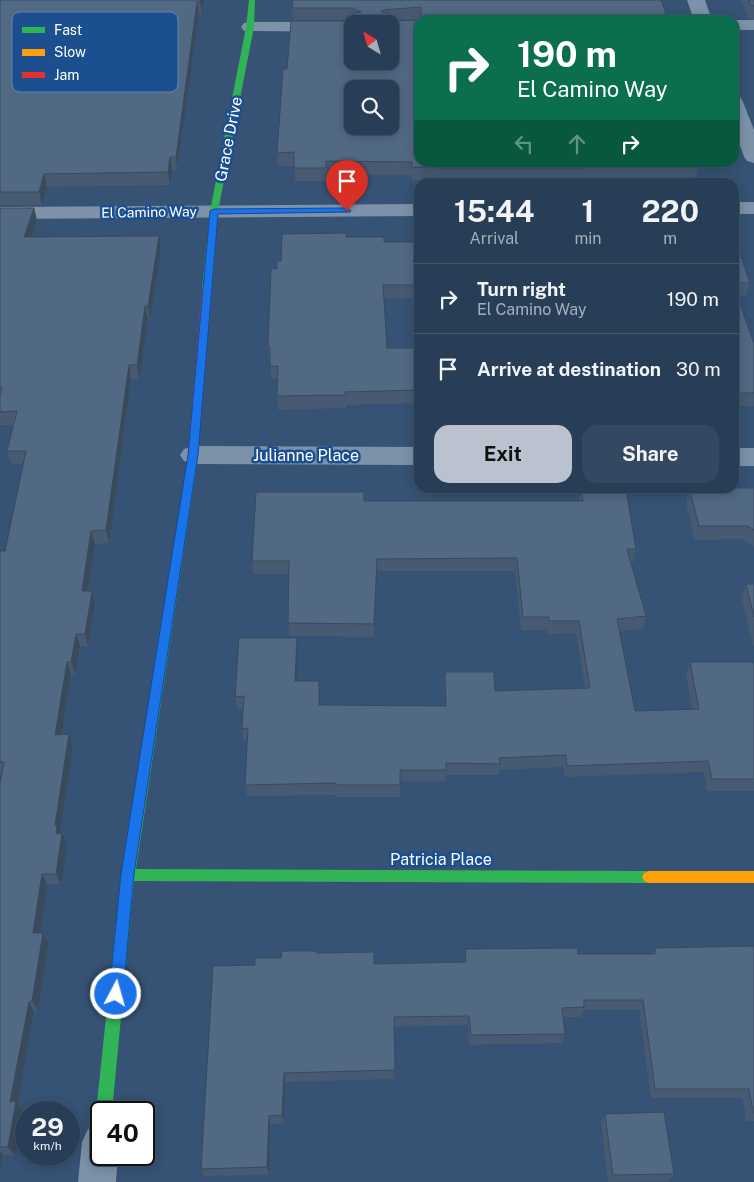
<!DOCTYPE html>
<html lang="en">
<head>
<meta charset="utf-8">
<style>
	:root { --surface:#283e57; --page:#344961; --text:#f1f3f6; --muted:#a5aeba; --line:#44576d; --accent:#b9c2ce }
	body { margin:0; font-family:"Public Sans",sans-serif; background:var(--page); color:var(--text); height:100vh; display:flex; flex-direction:column; font-size:19px; white-space:nowrap }
	* { box-sizing:border-box; margin:0 }
	p { font-size:16px; color:var(--muted) }
	.icon { flex:none; width:28px; height:28px; fill:none; stroke:currentColor; stroke-width:2; stroke-linecap:round; stroke-linejoin:round }
	.map { position:relative; flex:1; overflow:hidden }
	.side { position:absolute; left:414px; top:178px; width:325px; height:315px; display:flex; flex-direction:column; background:var(--surface); border-radius:15px; box-shadow:0 2px 12px #0003,0 0 0 1px var(--line) }
	.side>* { flex:none }
	.guide { position:absolute; left:414px; top:15px; width:325px; height:152px; border-radius:15px; box-shadow:0 2px 12px #0003,0 0 0 1px var(--line); background:#0b6e4f; color:#fff; overflow:hidden }
	.needle { width:32px; rotate:323deg }
	.tools { position:absolute; left:344px; top:15px; display:grid; gap:10px }
	.tools a { display:grid; place-items:center; width:55px; height:55px; border-radius:10px; background:var(--surface); box-shadow:0 2px 12px #0003,0 0 0 1px var(--line); font-size:25px }
	.speed { position:absolute; left:15px; top:1101px; display:flex; gap:10px; font-size:25px; font-weight:700; text-align:center }
	.speed>* { display:grid; place-content:center; width:65px; height:65px; border-radius:50%; background:var(--surface); box-shadow:0 2px 12px #0003,0 0 0 1px var(--line); line-height:1 }
	.speed small { font-size:12px; font-weight:400 }
	.speed .limit { border:2px solid #111; border-radius:8px; background:#fff; color:#111 }
	.pin { position:absolute; display:grid; place-items:center; width:42px; height:42px; color:#fff; margin:-51px -21px; border-radius:50% 50% 50% 0; rotate:-45deg; box-shadow:0 0 5px #0007 }
	.pin .icon { rotate:45deg }
	.me { position:absolute; width:55px; margin:-28px; rotate:6deg; stroke-linejoin:round; filter:drop-shadow(0 0 4px #0008) }
	.turn { display:flex; align-items:center; gap:18px; height:105px; padding:0 20px; font-size:22px }
	.turn .icon { width:65px; height:65px; stroke-width:2.5 }
	.turn b { display:block; font-size:35px; line-height:42px }
	.lanes { display:flex; align-items:center; height:48px; padding:0 20px; background:#0003; justify-content:center; gap:25px; direction:ltr }
	.lanes .off { opacity:.35 }
	.eta { display:flex; justify-content:space-evenly; align-items:center; height:85px; text-align:center }
	.eta b { font-size:30px; font-weight:700; line-height:35px }
	.primary-button { display:flex; gap:10px; margin-top:auto; padding:10px 20px }
	.primary-button a { flex:1; height:58px; border-radius:15px; background:var(--accent); color:#111; font-size:20px; font-weight:700; line-height:58px; text-align:center }
	.primary-button a+a { background:var(--page); color:var(--text) }
	ul { padding:0; list-style:none }
	li { display:flex; align-items:center; gap:15px; height:70px; padding:0 20px; border-top:1px solid var(--line) }
	li div { flex:1 }
	li b { display:block; font-size:19px }
	li em { font-style:normal }
	.map>svg:first-child { display:block }
	.lines { fill:none; stroke-linecap:round; stroke-linejoin:round }
	.street { fill:#7d92a8; fill-rule:evenodd }
	.fast { fill:#30b455; fill-rule:evenodd }
	.slow { fill:#ff9f0a; fill-rule:evenodd }
	.jam { fill:#e5322d; fill-rule:evenodd }
	.wall { fill:#475a72 }
	.shaded-wall { fill:#394a5c }
	.building { fill:#526984; stroke:#394a5c; fill-rule:evenodd }
	.route { fill:#1a73e8; stroke:#114b97 }
	.labels { text-anchor:middle; stroke-width:5; stroke-linejoin:round; paint-order:stroke }
	.far-street-label { font-size:14px; fill:#fff; stroke:#1b4f8f }
	.street-label { font-size:16px; fill:#fff; stroke:#1b4f8f }
	.key { fill:#1b4f8f; stroke:#5f84b1; stroke-width:1 }
	.key-label { font-size:14px; fill:#fff }
</style>
</head>
<body>
<div class="map">
<svg width="754" height="1182" viewBox="0 0 754 1182">
	<rect width="100%" height="100%" fill="#365274"/>
	<g class="lines">
		<path class="street" d="M 687,0 L 705,0 L 712,20 L 694,20 Z
			M 733,20 L 754,20 L 754,30 L 734,30 Z
			M 250,22 L 352,22 L 359,24 L 352,24 L 352,32 L 244,31 L 241,27 L 244,23 Z
			M 734,96 L 741,98 L 743,102 L 754,130 L 754,163 L 747,161 L 744,157 L 734,128 Z
			M 734,202 L 754,202 L 754,214 L 734,214 Z
			M 419,204 L 419,216 L 0,219 L 0,207 Z
			M 193,446 L 419,447 L 419,465 L 193,464 L 184,461 L 180,455 L 184,449 Z
			M 734,448 L 754,448 L 754,466 L 734,466 Z
			M 101,1123 L 101,1155 L 118,1155 L 116,1182 L 78,1182 L 82,1142 L 88,1129 Z"/>
		<path class="fast" d="M 249,0 L 255,0 L 254,27 L 218,211 L 212,289 L 207,292 L 202,289 L 210,211 L 246,27 Z
			M 192,460 L 197,464 L 136,869 L 649,871 L 654,873 L 656,877 L 654,881 L 649,883 L 134,881 L 112,1112 L 101,1112 L 101,1118 L 99,1117 L 96,1112 L 121,875 L 187,464 Z"/>
		<path class="slow" d="M 649,871 L 754,871 L 754,883 L 649,883 L 644,881 L 642,877 L 644,873 Z"/>
		<path class="jam" d="M 207,286 L 212,289 L 197,464 L 192,468 L 187,464 L 202,289 Z"/>
	</g>
	<path class="wall" d="M 0,0 L 204,0 L 202,14 L 199,14 L 177,170 L 172,170 L 170,185 L 47,187 L 42,205 L 0,205 Z
		M 661,0 L 401,21 L 698,167 L 695,180 L 581,178 L 581,181 L 412,181 L 412,175 L 326,174 L 326,181 L 295,181 L 294,166 L 278,166 L 277,153 L 287,69 L 352,21 L 352,20 L 293,20 L 292,8 Z
		M 741,0 L 754,0 L 754,20 L 748,18 Z
		M 0,208 L 34,208 L 37,221 L 32,237 L 159,236 L 161,249 L 150,319 L 148,319 L 139,379 L 131,379 L 109,543 L 95,544 L 88,591 L 92,591 L 95,603 L 88,646 L 80,646 L 75,674 L 71,674 L 62,734 L 69,734 L 73,746 L 60,832 L 67,845 L 61,884 L 47,885 L 39,933 L 43,933 L 48,943 L 38,1011 L 34,1011 L 18,1103 L 22,1110 L 15,1155 L 3,1155 L 0,1176 L 0,783 L 2,774 L 0,774 L 0,551 L 5,551 L 23,464 L 11,464 L 7,451 L 14,425 L 0,425 Z
		M 346,237 L 384,242 L 419,242 L 418,298 L 384,299 L 387,348 L 419,348 L 419,403 L 346,405 L 346,408 L 278,410 L 277,396 L 278,379 L 271,379 L 270,359 L 269,359 L 268,346 L 277,269 L 281,261 Z
		M 734,239 L 750,283 L 746,296 L 737,296 L 754,344 L 754,406 L 734,406 Z
		M 689,488 L 754,488 L 754,547 L 742,539 L 695,540 L 686,502 Z
		M 581,489 L 636,549 L 633,562 L 631,562 L 646,616 L 643,629 L 619,631 L 635,711 L 692,710 L 686,674 L 690,662 L 754,662 L 754,791 L 707,791 L 704,772 L 565,777 L 563,767 L 499,770 L 498,775 L 446,775 L 446,782 L 400,781 L 400,797 L 336,797 L 336,795 L 247,796 L 245,785 L 247,741 L 244,741 L 242,729 L 243,709 L 237,709 L 235,697 L 297,638 L 298,650 L 296,681 L 320,693 L 320,705 L 445,706 L 444,684 L 445,672 L 495,691 L 585,688 L 576,633 L 547,634 L 546,630 L 521,630 L 515,571 L 377,571 L 374,637 L 289,636 L 288,623 L 289,574 L 253,574 L 252,561 L 364,501 L 579,501 Z
		M 746,584 L 754,584 L 754,648 L 741,596 Z
		M 754,946 L 754,1121 L 746,1121 L 742,1098 L 651,1098 L 639,1010 L 584,1010 L 581,1017 L 564,1017 L 565,1034 L 562,1043 L 469,1045 L 468,1025 L 394,1027 L 395,1079 L 285,1082 L 284,1123 L 270,1124 L 269,1175 L 204,1176 L 201,1169 L 255,965 L 281,958 L 318,953 L 374,964 L 464,962 L 465,949 L 578,954 L 652,954 L 655,948 Z
		M 605,1114 L 674,1174 L 669,1181 L 608,1182 L 601,1122 Z"/>
	<path class="shaded-wall" d="M 201,0 L 204,0 L 202,14 L 200,2 Z
		M 197,2 L 199,14 L 177,170 L 176,157 Z
		M 170,157 L 172,170 L 170,185 L 168,172 Z
		M 44,174 L 47,187 L 42,205 L 39,192 Z
		M 34,208 L 37,221 L 28,250 L 24,237 Z
		M 159,236 L 161,249 L 150,319 L 148,306 Z
		M 145,306 L 148,319 L 139,379 L 137,365 Z
		M 129,365 L 131,379 L 109,543 L 106,530 Z
		M 91,531 L 95,544 L 86,603 L 82,591 Z
		M 377,559 L 377,571 L 374,637 L 374,624 Z
		M 92,591 L 95,603 L 88,646 L 85,634 Z
		M 76,634 L 80,646 L 75,674 L 71,662 Z
		M 297,638 L 298,650 L 296,693 L 295,681 Z
		M 67,662 L 71,674 L 60,746 L 55,735 Z
		M 319,681 L 320,693 L 320,717 L 319,705 Z
		M 69,734 L 73,746 L 60,832 L 62,836 L 62,833 L 67,845 L 61,884 L 56,874 L 56,834 L 55,825 Z
		M 42,874 L 47,885 L 38,944 L 33,933 Z
		M 43,933 L 48,943 L 38,1011 L 32,1001 Z
		M 29,1002 L 34,1011 L 18,1103 L 22,1110 L 15,1155 L 8,1147 L 10,1102 Z
		M 284,1073 L 285,1082 L 284,1123 L 282,1115 Z
		M 269,1116 L 270,1124 L 269,1175 L 267,1167 Z
		M 0,1151 L 3,1155 L 0,1176 Z"/>
	<path class="building" d="M 0,0 L 201,0 L 200,2 L 197,2 L 176,157 L 170,157 L 168,172 L 44,174 L 39,192 L 0,192 Z
		M 293,0 L 661,0 L 668,20 L 420,20 L 421,18 L 421,7 L 383,10 L 381,12 L 388,13 L 390,21 L 419,20 L 419,162 L 697,162 L 698,167 L 582,165 L 583,168 L 446,168 L 412,167 L 412,162 L 326,161 L 326,168 L 294,168 L 294,152 L 277,153 L 283,69 L 287,69 L 291,21 L 352,21 L 354,13 L 361,12 L 352,8 L 292,8 ZM 352,24 L 390,24 L 390,61 L 352,61 ZM 352,89 L 390,89 L 390,126 L 352,126 Z
		M 749,0 L 754,0 L 754,6 L 751,5 Z
		M 0,208 L 34,208 L 24,237 L 159,236 L 148,306 L 145,306 L 137,365 L 129,365 L 106,530 L 91,531 L 82,591 L 92,591 L 85,634 L 76,634 L 71,662 L 67,662 L 55,735 L 69,734 L 55,825 L 57,825 L 56,834 L 62,833 L 56,874 L 42,874 L 33,933 L 43,933 L 32,1001 L 29,1002 L 10,1102 L 16,1101 L 8,1147 L 0,1147 L 0,783 L 4,762 L 0,762 L 0,551 L 5,551 L 26,451 L 7,451 L 17,411 L 0,412 L 0,395 L 2,388 L 0,388 Z
		M 346,233 L 346,237 L 384,237 L 384,242 L 419,242 L 419,274 L 418,274 L 419,285 L 383,285 L 387,348 L 419,348 L 419,390 L 345,392 L 345,395 L 277,396 L 278,366 L 270,366 L 270,346 L 268,346 L 271,269 L 277,269 L 277,261 L 281,261 L 282,234 Z
		M 734,239 L 735,239 L 750,283 L 734,283 Z
		M 734,286 L 754,344 L 754,393 L 734,393 Z
		M 689,488 L 754,488 L 754,530 L 747,526 L 699,526 Z
		M 581,489 L 626,489 L 636,549 L 627,549 L 646,616 L 617,619 L 635,711 L 699,709 L 690,662 L 754,662 L 754,779 L 712,779 L 708,761 L 567,766 L 566,755 L 499,758 L 500,764 L 446,763 L 446,770 L 400,770 L 400,785 L 336,785 L 336,783 L 245,785 L 248,728 L 242,729 L 244,696 L 235,697 L 239,638 L 297,638 L 295,681 L 319,681 L 319,705 L 446,706 L 445,672 L 494,672 L 495,691 L 590,688 L 579,621 L 549,621 L 549,617 L 523,617 L 517,558 L 377,559 L 374,624 L 288,623 L 289,561 L 252,561 L 256,492 L 364,492 L 364,501 L 583,501 Z
		M 746,584 L 754,584 L 754,617 Z
		M 754,946 L 754,1112 L 753,1112 L 749,1089 L 655,1089 L 643,1000 L 584,1000 L 584,1007 L 562,1008 L 565,1034 L 471,1035 L 469,1016 L 394,1017 L 395,1070 L 284,1073 L 282,1115 L 269,1116 L 267,1167 L 201,1169 L 213,966 L 255,965 L 255,958 L 281,958 L 282,951 L 317,951 L 317,953 L 374,952 L 374,964 L 466,962 L 465,949 L 577,948 L 578,954 L 655,954 L 655,948 Z
		M 664,1112 L 674,1174 L 613,1175 L 605,1114 Z"/>
	<path class="route" d="M 347,208 L 351,211 L 350,212 L 218,214 L 198,455 L 134,874 L 123,994 L 121,998 L 116,1001 L 111,998 L 109,994 L 121,874 L 188,455 L 210,211 L 214,209 Z"/>
	<g class="labels">
		<g class="far-street-label">
			<text transform="translate(149 212) rotate(-1)" y="5">El Camino Way</text>
		</g>
		<g class="street-label">
			<text transform="translate(228 139) rotate(-79)" y="6">Grace Drive</text>
			<text x="306" y="461">Julianne Place</text>
			<text x="441" y="865">Patricia Place</text>
		</g>
	</g>
	<rect x="12" y="12" width="166" height="80" rx="8" class="key"/>
	<rect x="22" y="27" width="23" height="6" fill="#30b455"/>
	<rect x="22" y="49" width="23" height="7" fill="#ff9f0a"/>
	<rect x="22" y="72" width="23" height="6" fill="#e5322d"/>
	<g class="key-label">
		<text x="54" y="35">Fast</text>
		<text x="54" y="57">Slow</text>
		<text x="54" y="80">Jam</text>
	</g>
</svg>
<div class="tools">
<a><svg class="needle" viewBox="-14 -14 28 28"><path d="M0-13l5 13h-10z" fill="#e53935"/><path d="M0 13l5-13h-10z" fill="#a5aeba"/></svg></a>
<a><svg class="icon" aria-label="search" viewBox="0 0 24 24"><circle cx="10" cy="10" r="6"/><path d="M15 15l6 6"/></svg></a>
</div>
<div class="speed"><div>29<small>km/h</small></div><div class="limit">40</div></div>
<div class="pin" style="left:347px;top:211px;background:#d93025"><svg class="icon" aria-label="arrive" viewBox="0 0 24 24"><path d="M6 21V4h12l-3 4 3 4H6"/></svg></div>
<svg class="me" style="left:116px;top:994px" viewBox="-20 -20 40 40"><circle r="17" fill="#1a73e8" stroke="#fff" stroke-width="3"/><path d="M0-11L8 9 0 5-8 9z" fill="#fff"/></svg>
<div class="guide">
<div class="turn"><svg class="icon" aria-label="right" viewBox="0 0 24 24"><path d="M7 20v-9h11M14 6l5 5-5 5"/></svg><div><b>190 m</b>El Camino Way</div></div>
<div class="lanes"><svg class="icon off" aria-label="left" viewBox="0 0 24 24"><path d="M17 20v-9H6M10 6l-5 5 5 5"/></svg><svg class="icon off" aria-label="ahead" viewBox="0 0 24 24"><path d="M12 20V5M6 11l6-6 6 6"/></svg><svg class="icon" aria-label="right" viewBox="0 0 24 24"><path d="M7 20v-9h11M14 6l5 5-5 5"/></svg></div>
</div>
<section class="side">
<div class="eta">
<div><b>15:44</b><p>Arrival</p></div>
<div><b>1</b><p>min</p></div>
<div><b>220</b><p>m</p></div>
</div>
<ul>
<li><svg class="icon" aria-label="right" viewBox="0 0 24 24"><path d="M7 20v-9h11M14 6l5 5-5 5"/></svg><div><b>Turn right</b><p>El Camino Way</p></div><em>190 m</em></li>
<li><svg class="icon" aria-label="arrive" viewBox="0 0 24 24"><path d="M6 21V4h12l-3 4 3 4H6"/></svg><div><b>Arrive at destination</b></div><em>30 m</em></li>
</ul>
<div class="primary-button"><a>Exit</a><a>Share</a></div>
</section>
</div>
</body>
</html>
